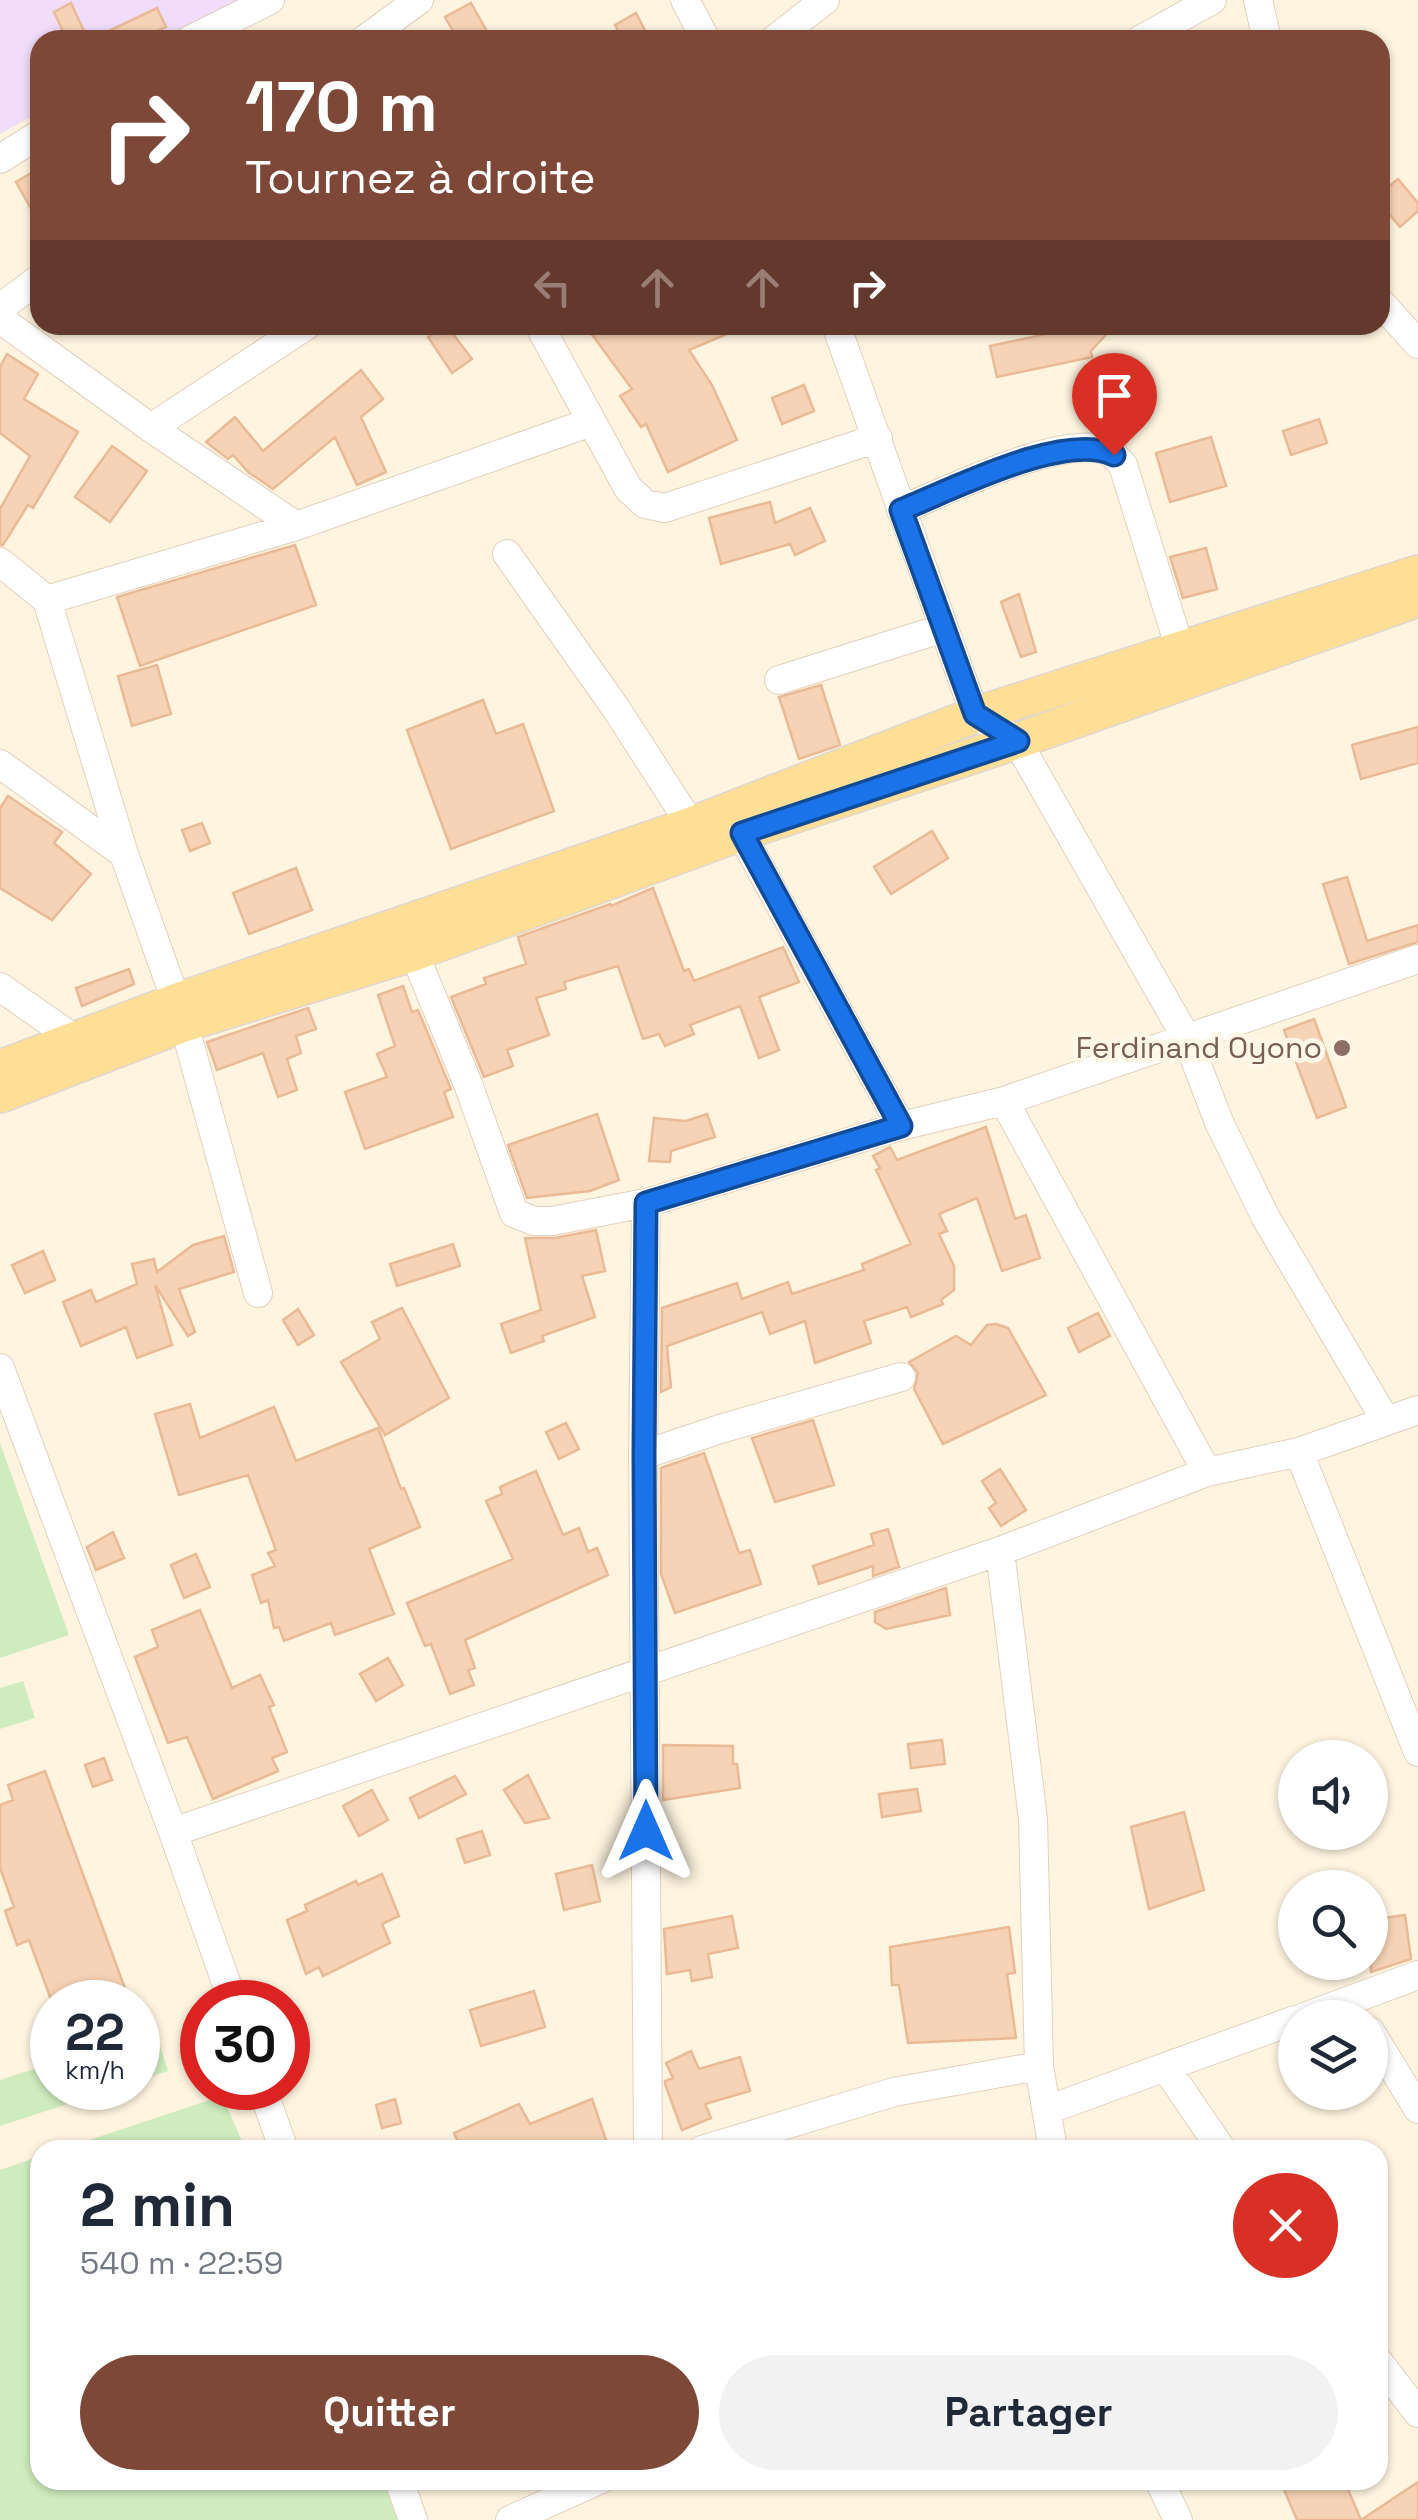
<!DOCTYPE html>
<html lang="fr">
<head>
<meta charset="utf-8">
<style>
	:root { --surface:#fff; --page:#f2f2f3; --text:#1f2937; --muted:#747a83; --accent:#7e4839 }
	body { margin:0; font-family:"Space Grotesk",sans-serif; background:var(--page); color:var(--text); height:100vh; display:flex; flex-direction:column; font-size:38px; white-space:nowrap }
	* { box-sizing:border-box; margin:0 }
	p { font-size:32px; color:var(--muted) }
	.icon { flex:none; width:55px; height:55px; fill:none; stroke:currentColor; stroke-width:2; stroke-linecap:round; stroke-linejoin:round }
	.map { position:relative; flex:1; overflow:hidden }
	.sheet { position:absolute; left:30px; top:2140px; width:1358px; height:350px; display:flex; flex-direction:column; background:var(--surface); border-radius:30px; box-shadow:0 2px 8px #0004 }
	.sheet>* { flex:none }
	.top-card { position:absolute; left:30px; top:30px; width:1360px; height:305px; border-radius:30px; box-shadow:0 2px 8px #0004; background:#7e4839; color:#fff; overflow:hidden }
	.controls { position:absolute; left:1278px; top:1740px; display:grid; gap:20px }
	.controls a { display:grid; place-items:center; width:110px; height:110px; border-radius:50%; background:var(--surface); box-shadow:0 2px 8px #0004; font-size:50px }
	.speed { position:absolute; left:30px; top:1980px; display:flex; gap:20px; font-size:50px; font-weight:700; text-align:center }
	.speed>* { display:grid; place-content:center; width:130px; height:130px; border-radius:50%; background:var(--surface); box-shadow:0 2px 8px #0004; line-height:1 }
	.speed small { font-size:25px; font-weight:400 }
	.speed .limit { border:15px solid #d22; background:#fff; color:#111 }
	.pin { position:absolute; display:grid; place-items:center; width:85px; height:85px; color:#fff; margin:-102px -42px; border-radius:50% 50% 50% 0; rotate:-45deg; box-shadow:0 0 10px #0007 }
	.pin .icon { rotate:45deg }
	.me { position:absolute; width:110px; margin:-55px; rotate:0deg; stroke-linejoin:round; filter:drop-shadow(0 0 8px #0008) }
	.turn { display:flex; align-items:center; gap:35px; height:210px; padding:0 50px; font-size:45px }
	.turn .icon { width:130px; height:130px; stroke-width:2.5 }
	.turn b { display:block; font-size:70px; line-height:85px }
	.lanes { display:flex; align-items:center; height:95px; padding:0 50px; background:#0003; justify-content:center; gap:50px; direction:ltr }
	.lanes .off { opacity:.35 }
	.round { display:grid; place-items:center; flex:none; width:105px; height:105px; border-radius:52px; background:var(--page) }
	.head { display:flex; align-items:center; justify-content:space-between; height:170px; padding:0 50px }
	h1 { font-size:60px; font-weight:700; line-height:75px }
	.action { display:flex; gap:20px; margin-top:auto; padding:20px 50px }
	.action a { flex:1; height:115px; border-radius:60px; background:var(--accent); color:#fff; font-size:40px; font-weight:700; line-height:115px; text-align:center }
	.action a+a { background:var(--page); color:var(--text) }
	.map>svg:first-child { display:block }
	.education { fill:#f1ddfa }
	.green { fill:#ceecbe }
	.building { fill:#f6d3b6; stroke:#e9ba95; stroke-width:2.5 }
	.lines { fill:none; stroke-linecap:round; stroke-linejoin:round }
	.minor-casing { stroke:#e3d0bc; stroke-width:30 }
	.major-casing { stroke:#ded7d3; stroke-width:38 }
	.minor { stroke:#fff; stroke-width:28 }
	.major { stroke:#ffde96; stroke-width:35 }
	.route-casing { stroke:#114b97; stroke-width:25 }
	.route { stroke:#1a73e8; stroke-width:18 }
	.education-dot { fill:#8d6e63; stroke:#fff7e8; stroke-width:4 }
	.labels { text-anchor:middle; stroke-width:10; stroke-linejoin:round; paint-order:stroke }
	.education-label { font-size:30px; fill:#785e54; stroke:#fff7e8; text-anchor:end }
</style>
</head>
<body>
<div class="map">
<svg width="1418" height="2520" viewBox="0 0 1418 2520">
	<rect width="100%" height="100%" fill="#fef4e0"/>
	<path class="education" d="M 0,0 L 237,0 L 238,2 L 170,40 L 40,40 L 40,112 L 0,134 Z"/>
	<path class="green" d="M 0,1443 L 69,1635 L 0,1658 Z
		M 23,1681 L 35,1718 L 0,1729 L 0,1688 Z
		M 155,2030 L 168,2071 L 138,2081 L 138,2035 Z
		M 52,2063 L 52,2088 L 117,2088 L 0,2126 L 0,2080 Z
		M 222,2096 L 246,2150 L 59,2150 Z
		M 40,2156 L 40,2480 L 394,2480 L 412,2520 L 0,2520 L 0,2170 Z"/>
	<path class="building" d="M 71,3 L 88,40 L 67,40 L 54,12 Z
		M 471,3 L 492,40 L 458,40 L 445,17 Z
		M 157,8 L 166,27 L 138,40 L 90,40 Z
		M 636,13 L 650,40 L 623,40 L 615,25 Z
		M 40,168 L 40,225 L 16,182 Z
		M 1398,179 L 1418,203 L 1418,211 L 1400,227 L 1380,203 L 1380,194 Z
		M 446,325 L 472,359 L 452,373 L 428,337 Z
		M 585,325 L 748,325 L 689,350 L 712,385 L 737,440 L 668,472 L 646,424 L 641,427 L 620,396 L 632,389 Z
		M 1089,325 L 1115,325 L 1091,351 L 1092,357 L 997,377 L 990,346 Z
		M 7,354 L 38,374 L 24,399 L 78,432 L 33,508 L 28,505 L 3,545 L 0,545 L 0,509 L 30,456 L 0,433 L 0,367 Z
		M 361,370 L 383,399 L 361,417 L 386,472 L 357,485 L 335,437 L 273,489 L 248,472 L 233,455 L 228,459 L 206,442 L 235,417 L 263,451 Z
		M 804,385 L 814,411 L 782,424 L 772,398 Z
		M 1319,419 L 1327,443 L 1291,455 L 1283,431 Z
		M 1211,437 L 1226,486 L 1170,502 L 1156,453 Z
		M 112,446 L 147,471 L 110,522 L 75,497 Z
		M 770,502 L 775,523 L 810,508 L 825,541 L 795,555 L 790,544 L 721,564 L 709,518 Z
		M 295,545 L 316,605 L 140,666 L 117,597 Z
		M 1206,548 L 1217,589 L 1183,598 L 1170,557 Z
		M 1019,594 L 1036,652 L 1021,657 L 1001,602 Z
		M 157,665 L 171,714 L 132,726 L 118,676 Z
		M 821,685 L 840,745 L 799,759 L 779,697 Z
		M 483,700 L 496,734 L 523,724 L 554,811 L 451,849 L 407,730 Z
		M 1418,727 L 1418,763 L 1361,779 L 1352,745 Z
		M 8,796 L 62,832 L 54,843 L 91,874 L 52,920 L 0,888 L 0,808 Z
		M 202,823 L 210,843 L 190,851 L 182,830 Z
		M 932,831 L 948,858 L 891,894 L 874,867 Z
		M 296,868 L 312,910 L 249,934 L 233,893 Z
		M 1347,877 L 1367,941 L 1418,925 L 1418,942 L 1349,964 L 1323,884 Z
		M 653,888 L 684,971 L 689,969 L 694,981 L 783,947 L 799,982 L 759,997 L 779,1050 L 759,1058 L 740,1006 L 690,1025 L 694,1034 L 665,1046 L 659,1034 L 643,1039 L 618,966 L 564,982 L 566,989 L 536,998 L 549,1035 L 507,1050 L 513,1066 L 484,1077 L 451,997 L 486,984 L 484,978 L 526,964 L 518,937 L 610,904 L 611,906 Z
		M 129,969 L 134,984 L 82,1006 L 76,988 Z
		M 403,986 L 412,1012 L 418,1010 L 451,1089 L 444,1092 L 453,1117 L 365,1149 L 345,1092 L 387,1077 L 377,1054 L 395,1046 L 378,995 Z
		M 308,1008 L 316,1029 L 296,1036 L 301,1053 L 287,1059 L 297,1090 L 278,1097 L 263,1053 L 217,1070 L 207,1042 Z
		M 1314,1019 L 1346,1107 L 1317,1118 L 1284,1030 Z
		M 597,1114 L 619,1180 L 590,1191 L 527,1198 L 508,1145 Z
		M 707,1114 L 715,1137 L 671,1151 L 670,1162 L 649,1161 L 654,1118 L 686,1121 Z
		M 986,1127 L 1015,1219 L 1026,1215 L 1040,1258 L 1002,1271 L 977,1198 L 939,1214 L 947,1231 L 939,1234 L 954,1266 L 954,1290 L 941,1300 L 943,1304 L 911,1317 L 907,1307 L 864,1321 L 871,1343 L 815,1363 L 805,1321 L 770,1334 L 762,1312 L 667,1346 L 671,1387 L 661,1392 L 662,1308 L 737,1283 L 742,1299 L 788,1282 L 792,1294 L 864,1270 L 862,1264 L 911,1244 L 876,1170 L 880,1168 L 873,1156 L 890,1147 L 897,1160 Z
		M 596,1230 L 605,1271 L 582,1276 L 595,1317 L 542,1336 L 544,1341 L 511,1353 L 501,1324 L 541,1310 L 525,1238 L 555,1238 Z
		M 224,1236 L 234,1272 L 179,1289 L 195,1332 L 188,1336 L 155,1285 L 172,1345 L 137,1358 L 126,1327 L 81,1346 L 63,1302 L 91,1290 L 96,1302 L 137,1284 L 132,1264 L 154,1259 L 157,1272 L 193,1245 Z
		M 453,1244 L 460,1266 L 397,1286 L 390,1264 Z
		M 43,1251 L 55,1280 L 25,1293 L 12,1265 Z
		M 402,1308 L 449,1398 L 385,1435 L 341,1362 L 380,1339 L 372,1322 Z
		M 298,1309 L 314,1335 L 298,1345 L 283,1320 Z
		M 1098,1313 L 1110,1336 L 1079,1352 L 1068,1328 Z
		M 996,1324 L 1008,1328 L 1046,1395 L 943,1444 L 914,1389 L 918,1373 L 909,1362 L 956,1336 L 971,1345 L 987,1325 Z
		M 190,1404 L 200,1438 L 274,1407 L 296,1461 L 378,1428 L 401,1489 L 404,1488 L 420,1527 L 369,1549 L 394,1614 L 335,1635 L 331,1623 L 284,1641 L 279,1627 L 274,1628 L 268,1600 L 261,1603 L 252,1575 L 275,1566 L 268,1553 L 276,1550 L 248,1475 L 179,1495 L 155,1414 Z
		M 813,1420 L 834,1485 L 775,1502 L 752,1438 Z
		M 566,1423 L 579,1449 L 559,1459 L 546,1432 Z
		M 704,1453 L 739,1553 L 750,1550 L 761,1584 L 675,1613 L 661,1574 L 661,1468 Z
		M 1000,1469 L 1026,1510 L 1001,1526 L 989,1508 L 996,1503 L 982,1481 Z
		M 536,1471 L 563,1535 L 579,1528 L 588,1552 L 597,1548 L 608,1575 L 465,1640 L 475,1668 L 468,1670 L 474,1685 L 450,1694 L 431,1644 L 425,1646 L 407,1603 L 513,1559 L 486,1501 L 502,1494 L 500,1487 Z
		M 888,1529 L 899,1567 L 873,1576 L 873,1566 L 819,1584 L 813,1566 L 874,1545 L 871,1534 Z
		M 113,1532 L 124,1558 L 96,1570 L 87,1547 Z
		M 196,1554 L 210,1587 L 184,1598 L 171,1565 Z
		M 946,1588 L 950,1615 L 886,1629 L 875,1622 L 875,1612 Z
		M 200,1610 L 232,1688 L 260,1675 L 274,1705 L 269,1707 L 287,1752 L 272,1758 L 278,1771 L 213,1799 L 187,1737 L 168,1743 L 135,1657 L 158,1647 L 152,1630 Z
		M 388,1658 L 403,1685 L 376,1701 L 360,1674 Z
		M 942,1740 L 945,1764 L 911,1768 L 908,1744 Z
		M 663,1745 L 733,1746 L 733,1764 L 737,1764 L 740,1788 L 663,1800 Z
		M 104,1758 L 112,1780 L 93,1787 L 85,1765 Z
		M 45,1771 L 130,2002 L 52,2002 L 29,1940 L 17,1945 L 5,1911 L 14,1907 L 0,1868 L 0,1805 L 13,1800 L 8,1785 Z
		M 528,1775 L 549,1818 L 525,1823 L 504,1790 Z
		M 455,1776 L 466,1794 L 419,1818 L 410,1798 Z
		M 917,1789 L 921,1811 L 882,1817 L 879,1794 Z
		M 372,1790 L 388,1820 L 359,1836 L 343,1806 Z
		M 1184,1812 L 1204,1890 L 1149,1909 L 1131,1827 Z
		M 482,1831 L 490,1855 L 465,1863 L 457,1839 Z
		M 592,1865 L 600,1901 L 564,1910 L 556,1874 Z
		M 382,1874 L 399,1916 L 382,1924 L 390,1943 L 323,1976 L 319,1967 L 306,1974 L 287,1920 L 307,1911 L 305,1905 L 356,1881 L 358,1885 Z
		M 1405,1915 L 1411,1959 L 1371,1972 L 1370,1920 Z
		M 732,1916 L 738,1948 L 708,1954 L 712,1977 L 692,1981 L 690,1970 L 667,1974 L 664,1929 Z
		M 1009,1927 L 1015,1973 L 1007,1974 L 1016,2038 L 908,2043 L 899,1985 L 892,1985 L 890,1947 Z
		M 534,1991 L 545,2027 L 481,2046 L 470,2010 Z
		M 691,2051 L 699,2069 L 740,2057 L 750,2091 L 705,2104 L 711,2118 L 682,2130 L 665,2084 L 665,2081 L 673,2078 L 666,2063 Z
		M 395,2099 L 401,2123 L 382,2128 L 376,2105 Z
		M 592,2099 L 608,2146 L 593,2150 L 462,2150 L 454,2133 L 519,2104 L 530,2124 Z
		M 1280,2480 L 1344,2480 L 1361,2520 L 1418,2482 L 1418,2520 L 1297,2520 Z"/>
	<g class="lines">
		<g class="minor-casing">
			<path id="minor" d="M 685,0 L 706,40
				M 1258,0 L 1267,40
				M 190,40 L 270,0
				M 364,40 L 419,0
				M 774,40 L 825,0
				M 1140,40 L 1212,0
				M 0,159 L 40,134
				M 1380,302 L 1418,344
				M 0,308 L 40,278
				M 0,319 L 151,428 L 296,526
				M 539,325 L 628,488 L 645,504 L 665,508 L 878,438
				M 836,325 L 975,715 L 1017,741 L 1187,1039 L 1219,1122 L 1266,1218 L 1386,1421
				M 151,428 L 307,325
				M 901,510 C 946,491 1060,435 1105,450 C 1113,453 1117,459 1123,465 L 1180,649
				M 507,554 L 617,710 L 691,825
				M 0,562 L 47,600 L 124,854 L 184,1024 L 258,1293
				M 47,600 L 296,526 L 591,422
				M 779,680 L 944,628
				M 0,764 L 124,854
				M 741,833 L 901,1126
				M 414,953 L 468,1084 L 514,1213 L 534,1221 L 552,1221 L 646,1203 L 901,1126 L 1004,1101 L 1418,959
				M 0,987 L 76,1040
				M 1004,1101 L 1207,1472
				M 646,1203 L 643,1455 L 648,2150
				M 0,1368 L 173,1832 L 233,2002
				M 1299,1452 L 1418,1752
				M 643,1455 L 720,1429 L 901,1377
				M 1000,1551 L 1033,1819 L 1039,2066 L 1053,2150
				M 173,1832 L 1000,1551 L 1207,1472 L 1299,1452 L 1418,1410
				M 1302,2018 L 1418,1975
				M 1370,2031 L 1418,2109
				M 1166,2068 L 1222,2150
				M 262,2088 L 284,2150
				M 1047,2110 L 1295,2020
				M 702,2150 L 894,2092 L 1039,2066
				M 1378,2361 L 1418,2413
				M 399,2480 L 413,2520
				M 1159,2480 L 1178,2520
				M 510,2520 L 599,2480"/>
		</g>
		<g class="major-casing">
			<path id="major" d="M 0,1068 L 177,1001 L 691,825 L 975,715 L 1418,573
				M 0,1095 L 184,1024 L 414,953 L 741,833 L 1017,741 L 1418,599"/>
		</g>
		<use href="#minor" class="minor"/>
		<use href="#major" class="major"/>
	</g>
	<g class="lines">
		<g class="route-casing">
			<path id="route" d="M 646,1831 L 644,1455 L 646,1203 L 901,1126 L 742,833 L 1018,741 L 975,714 L 901,510 C 951,490 1065,431 1114,455"/>
		</g>
		<use href="#route" class="route"/>
	</g>
	<circle class="education-dot" cx="1342" cy="1048" r="10"/>
	<g class="labels">
		<g class="education-label">
			<text x="1322" y="1058">Ferdinand Oyono</text>
		</g>
	</g>
</svg>
<div class="controls">
<a><svg class="icon" aria-label="sound" viewBox="0 0 24 24"><path d="M4 9h4l5-4v14l-5-4H4zM17 9q2 3 0 6"/></svg></a>
<a><svg class="icon" aria-label="search" viewBox="0 0 24 24"><circle cx="10" cy="10" r="6"/><path d="M15 15l6 6"/></svg></a>
<a><svg class="icon" aria-label="layers" viewBox="0 0 24 24"><path d="M12 4l9 5-9 5-9-5zM3 14l9 5 9-5"/></svg></a>
</div>
<div class="speed"><div>22<small>km/h</small></div><div class="limit">30</div></div>
<div class="pin" style="left:1114px;top:455px;background:#d93025"><svg class="icon" aria-label="arrive" viewBox="0 0 24 24"><path d="M6 21V4h12l-3 4 3 4H6"/></svg></div>
<svg class="me" style="left:646px;top:1831px" viewBox="-20 -20 40 40"><path d="M0-17L14 15 0 8-14 15z" fill="#1a73e8" stroke="#fff" stroke-width="4"/></svg>
<div class="top-card">
<div class="turn"><svg class="icon" aria-label="right" viewBox="0 0 24 24"><path d="M7 20v-9h11M14 6l5 5-5 5"/></svg><div><b>170 m</b>Tournez à droite</div></div>
<div class="lanes"><svg class="icon off" aria-label="left" viewBox="0 0 24 24"><path d="M17 20v-9H6M10 6l-5 5 5 5"/></svg><svg class="icon off" aria-label="ahead" viewBox="0 0 24 24"><path d="M12 20V5M6 11l6-6 6 6"/></svg><svg class="icon off" aria-label="ahead" viewBox="0 0 24 24"><path d="M12 20V5M6 11l6-6 6 6"/></svg><svg class="icon" aria-label="right" viewBox="0 0 24 24"><path d="M7 20v-9h11M14 6l5 5-5 5"/></svg></div>
</div>
<section class="sheet">
<div class="head"><div><h1>2 min</h1><p>540 m · 22:59</p></div><a class="round" style="background:#d93025;color:#fff"><svg class="icon" aria-label="close" viewBox="0 0 24 24"><path d="M6 6l12 12M18 6L6 18"/></svg></a></div>
<div class="action"><a>Quitter</a><a>Partager</a></div>
</section>
</div>
</body>
</html>
